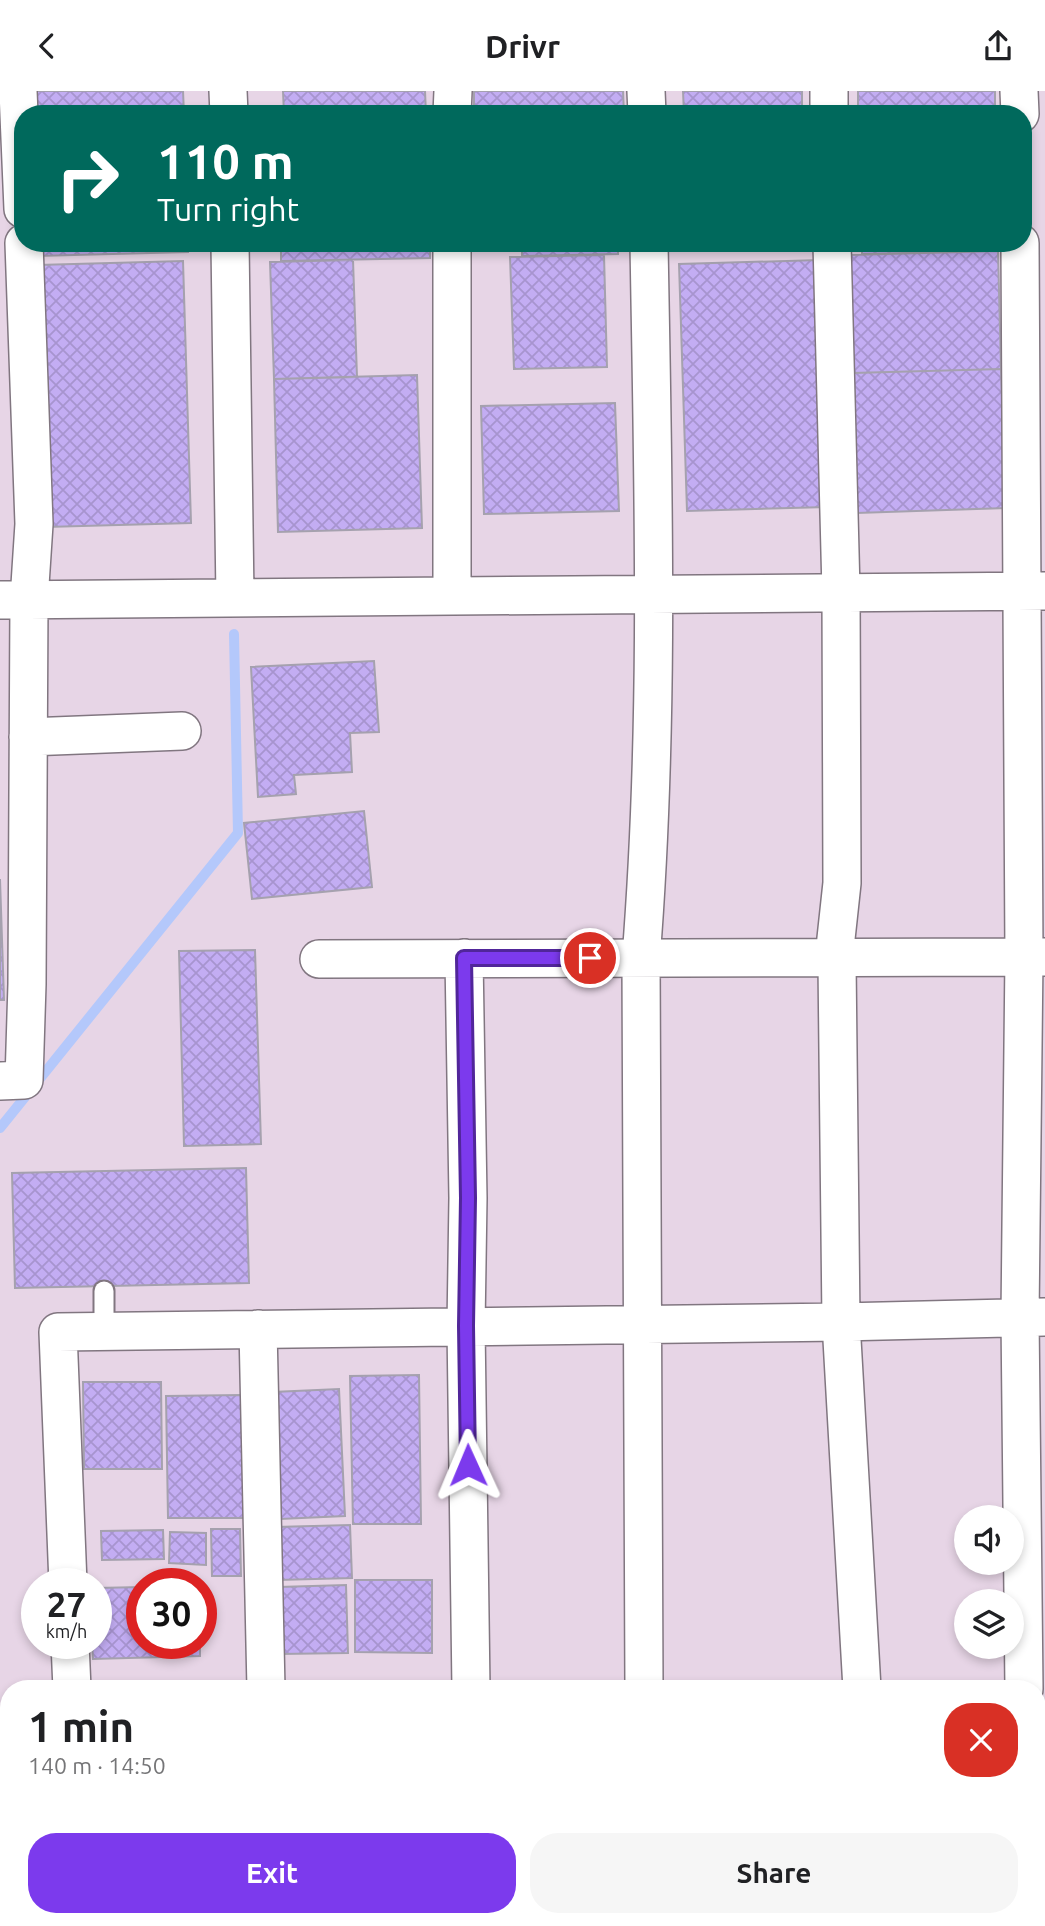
<!DOCTYPE html>
<html lang="en">
<head>
<meta charset="utf-8">
<style>
	:root { --surface:#fff; --page:#f6f6f6; --text:#202124; --muted:#757577; --accent:#7c3aed }
	body { margin:0; font-family:Ubuntu,sans-serif; background:var(--page); color:var(--text); height:100vh; display:flex; flex-direction:column; font-size:26px; white-space:nowrap }
	* { box-sizing:border-box; margin:0 }
	p { font-size:23px; color:var(--muted) }
	.icon { flex:none; width:38px; height:38px; fill:none; stroke:currentColor; stroke-width:2; stroke-linecap:round; stroke-linejoin:round }
	.map { position:relative; flex:1; overflow:hidden }
	.panel { position:absolute; left:0px; top:1589px; width:1046px; height:247px; display:flex; flex-direction:column; background:var(--surface); border-radius:28px 28px 0 0; box-shadow:0 4px 10px #0003 }
	.panel>* { flex:none }
	.guide { position:absolute; left:14px; top:14px; width:1018px; height:147px; border-radius:28px; box-shadow:0 4px 10px #0003; background:#00695c; color:#fff; overflow:hidden }
	.buttons { position:absolute; left:954px; top:1414px; display:grid; gap:14px }
	.buttons a { display:grid; place-items:center; width:70px; height:70px; border-radius:50%; background:var(--surface); box-shadow:0 4px 10px #0003; font-size:35px }
	.speed { position:absolute; left:21px; top:1477px; display:flex; gap:14px; font-size:35px; font-weight:700; text-align:center }
	.speed>* { display:grid; place-content:center; width:91px; height:91px; border-radius:50%; background:var(--surface); box-shadow:0 4px 10px #0003; line-height:1 }
	.speed small { font-size:18px; font-weight:400 }
	.speed .limit { border:10px solid #d22; background:#fff; color:#111 }
	.pin { position:absolute; display:grid; place-items:center; width:60px; height:60px; color:#fff; margin:-30px; border:4px solid #fff; border-radius:50%; box-shadow:0 2px 7px #0007 }
	.me { position:absolute; width:77px; margin:-38px; rotate:359deg; stroke-linejoin:round; filter:drop-shadow(0 0 5px #0008) }
	.turn { display:flex; align-items:center; gap:24px; height:147px; padding:0 28px; font-size:32px }
	.turn .icon { width:91px; height:91px; stroke-width:2.5 }
	.turn b { display:block; font-size:49px; line-height:60px }
	.round { display:grid; place-items:center; flex:none; width:74px; height:74px; border-radius:28px; background:var(--page) }
	.headline { display:flex; align-items:center; justify-content:space-between; height:119px; padding:0 28px }
	h1 { font-size:42px; font-weight:700; line-height:52px }
	.action { display:flex; gap:14px; margin-top:auto; padding:14px 28px }
	.action a { flex:1; height:80px; border-radius:28px; background:var(--accent); color:#fff; font-size:28px; font-weight:700; line-height:80px; text-align:center }
	.action a+a { background:var(--page); color:var(--text) }
	header { display:flex; justify-content:space-between; align-items:center; height:91px; padding:0 28px; background:var(--surface); font-size:32px; font-weight:700 }
	.map>svg:first-child { display:block }
	.built { fill:#e7d5e6; fill-rule:evenodd }
	.lines { fill:none; stroke-linecap:round; stroke-linejoin:round }
	.stream { stroke:#b4c8fb; stroke-width:10 }
	.building { fill:url(#building-cross-hatch); stroke:#a5a1ae; stroke-width:2 }
	.service-casing { stroke:#817680; stroke-width:23 }
	.minor-casing { stroke:#817680; stroke-width:40 }
	.service { stroke:#fff; stroke-width:19 }
	.minor { stroke:#fff; stroke-width:37 }
	.route-casing { stroke:#51269a; stroke-width:18 }
	.route { stroke:#7c3aed; stroke-width:12 }
</style>
</head>
<body>
<header><svg class="icon" aria-label="back" viewBox="0 0 24 24"><path d="M15 5l-7 7 7 7"/></svg>Drivr<svg class="icon" aria-label="share" viewBox="0 0 24 24"><path d="M12 15V3M7 8l5-5 5 5M5 13v7h14v-7"/></svg></header>
<div class="map">
<svg width="1045" height="1835" viewBox="0 0 1045 1835">
	<defs>
		<pattern id="building-cross-hatch" width="8" height="8" patternUnits="userSpaceOnUse" patternTransform="scale(1.75)"><rect width="8" height="8" fill="#c3adf3"/><path d="M0 0l8 8M0 8l8-8" fill="none" stroke="#a794cf"/></pattern>
	</defs>
	<rect width="100%" height="100%" fill="#f0e3ef"/>
	<path class="built" d="M 0,0 L 1045,0 L 1045,1835 L 0,1835 ZM 23,23 L 1024,23 L 1024,152 L 23,152 ZM 966,1426 L 1012,1426 L 1012,1472 L 966,1472 ZM 37,1493 L 96,1493 L 96,1552 L 37,1552 ZM 142,1493 L 201,1493 L 201,1552 L 142,1552 ZM 966,1510 L 1012,1510 L 1012,1556 L 966,1556 ZM 9,1598 L 1038,1598 L 1038,1827 L 9,1827 Z"/>
	<g class="lines">
		<path class="stream" d="M 0,1037 L 238,742 L 234,543"/>
	</g>
	<path class="building" d="M 30,0 L 183,0 L 184,23 L 31,23 Z
		M 283,0 L 425,0 L 426,23 L 284,23 Z
		M 474,0 L 623,0 L 624,23 L 474,23 Z
		M 683,0 L 802,0 L 802,23 L 684,23 Z
		M 858,0 L 995,0 L 995,23 L 858,23 Z
		M 37,152 L 188,152 L 188,161 L 37,165 Z
		M 281,152 L 430,152 L 430,167 L 281,170 Z
		M 522,152 L 618,152 L 618,163 L 522,165 Z
		M 862,152 L 998,152 L 998,160 L 862,163 Z
		M 998,160 L 1001,278 L 853,282 L 849,164 Z
		M 604,164 L 607,276 L 514,278 L 510,166 Z
		M 353,169 L 357,286 L 274,288 L 270,171 Z
		M 819,169 L 827,416 L 687,420 L 679,173 Z
		M 183,170 L 191,432 L 46,436 L 38,174 Z
		M 1001,278 L 1006,417 L 857,422 L 853,282 Z
		M 417,284 L 422,437 L 278,441 L 274,288 Z
		M 615,312 L 619,420 L 484,423 L 481,315 Z
		M 374,570 L 379,641 L 350,642 L 352,681 L 294,684 L 296,703 L 258,706 L 251,576 Z
		M 364,720 L 372,796 L 252,808 L 244,732 Z
		M 0,788 L 4,909 L 0,909 Z
		M 255,859 L 261,1053 L 184,1055 L 179,860 Z
		M 246,1077 L 249,1192 L 15,1197 L 12,1082 Z
		M 419,1284 L 421,1433 L 353,1433 L 350,1285 Z
		M 83,1291 L 161,1291 L 162,1378 L 84,1378 Z
		M 339,1298 L 345,1425 L 280,1428 L 273,1301 Z
		M 241,1304 L 244,1427 L 168,1427 L 166,1305 Z
		M 350,1434 L 352,1487 L 278,1489 L 276,1436 Z
		M 211,1438 L 240,1438 L 241,1485 L 212,1485 Z
		M 163,1439 L 164,1468 L 102,1469 L 101,1440 Z
		M 170,1441 L 206,1442 L 206,1474 L 169,1472 Z
		M 355,1489 L 432,1489 L 432,1562 L 355,1561 Z
		M 346,1494 L 348,1562 L 280,1563 L 279,1496 Z
		M 142,1496 L 142,1552 L 200,1552 L 200,1565 L 93,1568 L 92,1552 L 96,1552 L 96,1497 Z
		M 103,1827 L 259,1827 L 259,1835 L 103,1835 Z
		M 277,1827 L 348,1827 L 348,1835 L 277,1835 Z
		M 360,1827 L 437,1827 L 437,1835 L 360,1835 Z
		M 463,1827 L 612,1827 L 613,1835 L 464,1835 Z
		M 651,1827 L 805,1827 L 805,1835 L 651,1835 Z"/>
	<g class="lines">
		<g class="service-casing">
			<path id="service" d="M 104,1200 L 104,1241"/>
		</g>
		<g class="minor-casing">
			<path id="minor" d="M 18,0 L 23,118
				M 228,0 L 229,23
				M 646,0 L 647,23
				M 829,0 L 829,23
				M 1019,0 L 1020,23
				M 452,23 L 453,0
				M 230,152 L 235,507
				M 452,152 L 452,504
				M 832,152 L 841,500 L 842,792 L 834,866 L 837,871 L 841,1231 L 862,1598
				M 1020,152 L 1024,865 L 1020,1226 L 1024,1598
				M 0,509 L 1045,500
				M 28,646 L 182,640
				M 464,867 L 468,1107 L 466,1235 L 471,1598
				M 319,868 L 1045,866
				M 0,990 L 24,989 L 27,893 L 29,509 L 34,433 L 24,152
				M 258,1238 L 266,1598
				M 68,1493 L 58,1241 L 841,1231 L 1044,1226
				M 70,1552 L 72,1598
				M 644,1598 L 641,867 C 660,629 653,390 649,152
				M 1038,1648 L 1045,1647
				M 0,1662 L 9,1662
				M 271,1827 L 272,1835
				M 646,1827 L 646,1835
				M 872,1827 L 873,1835
				M 468,1835 L 468,1827"/>
		</g>
		<use href="#service" class="service"/>
		<use href="#minor" class="minor"/>
	</g>
	<g class="lines">
		<g class="route-casing">
			<path id="route" d="M 468,1374 L 466,1235 L 468,1107 L 464,867 L 590,867"/>
		</g>
		<use href="#route" class="route"/>
	</g>
</svg>
<div class="buttons">
<a><svg class="icon" aria-label="sound" viewBox="0 0 24 24"><path d="M4 9h4l5-4v14l-5-4H4zM17 9q2 3 0 6"/></svg></a>
<a><svg class="icon" aria-label="layers" viewBox="0 0 24 24"><path d="M12 4l9 5-9 5-9-5zM3 14l9 5 9-5"/></svg></a>
</div>
<div class="speed"><div>27<small>km/h</small></div><div class="limit">30</div></div>
<div class="pin" style="left:590px;top:867px;background:#d93025"><svg class="icon" aria-label="arrive" viewBox="0 0 24 24"><path d="M6 21V4h12l-3 4 3 4H6"/></svg></div>
<svg class="me" style="left:468px;top:1374px" viewBox="-20 -20 40 40"><path d="M0-17L14 15 0 8-14 15z" fill="#7c3aed" stroke="#fff" stroke-width="4"/></svg>
<div class="guide">
<div class="turn"><svg class="icon" aria-label="right" viewBox="0 0 24 24"><path d="M7 20v-9h11M14 6l5 5-5 5"/></svg><div><b>110 m</b>Turn right</div></div>
</div>
<section class="panel">
<div class="headline"><div><h1>1 min</h1><p>140 m · 14:50</p></div><a class="round" style="background:#d93025;color:#fff"><svg class="icon" aria-label="close" viewBox="0 0 24 24"><path d="M6 6l12 12M18 6L6 18"/></svg></a></div>
<div class="action"><a>Exit</a><a>Share</a></div>
</section>
</div>
</body>
</html>
